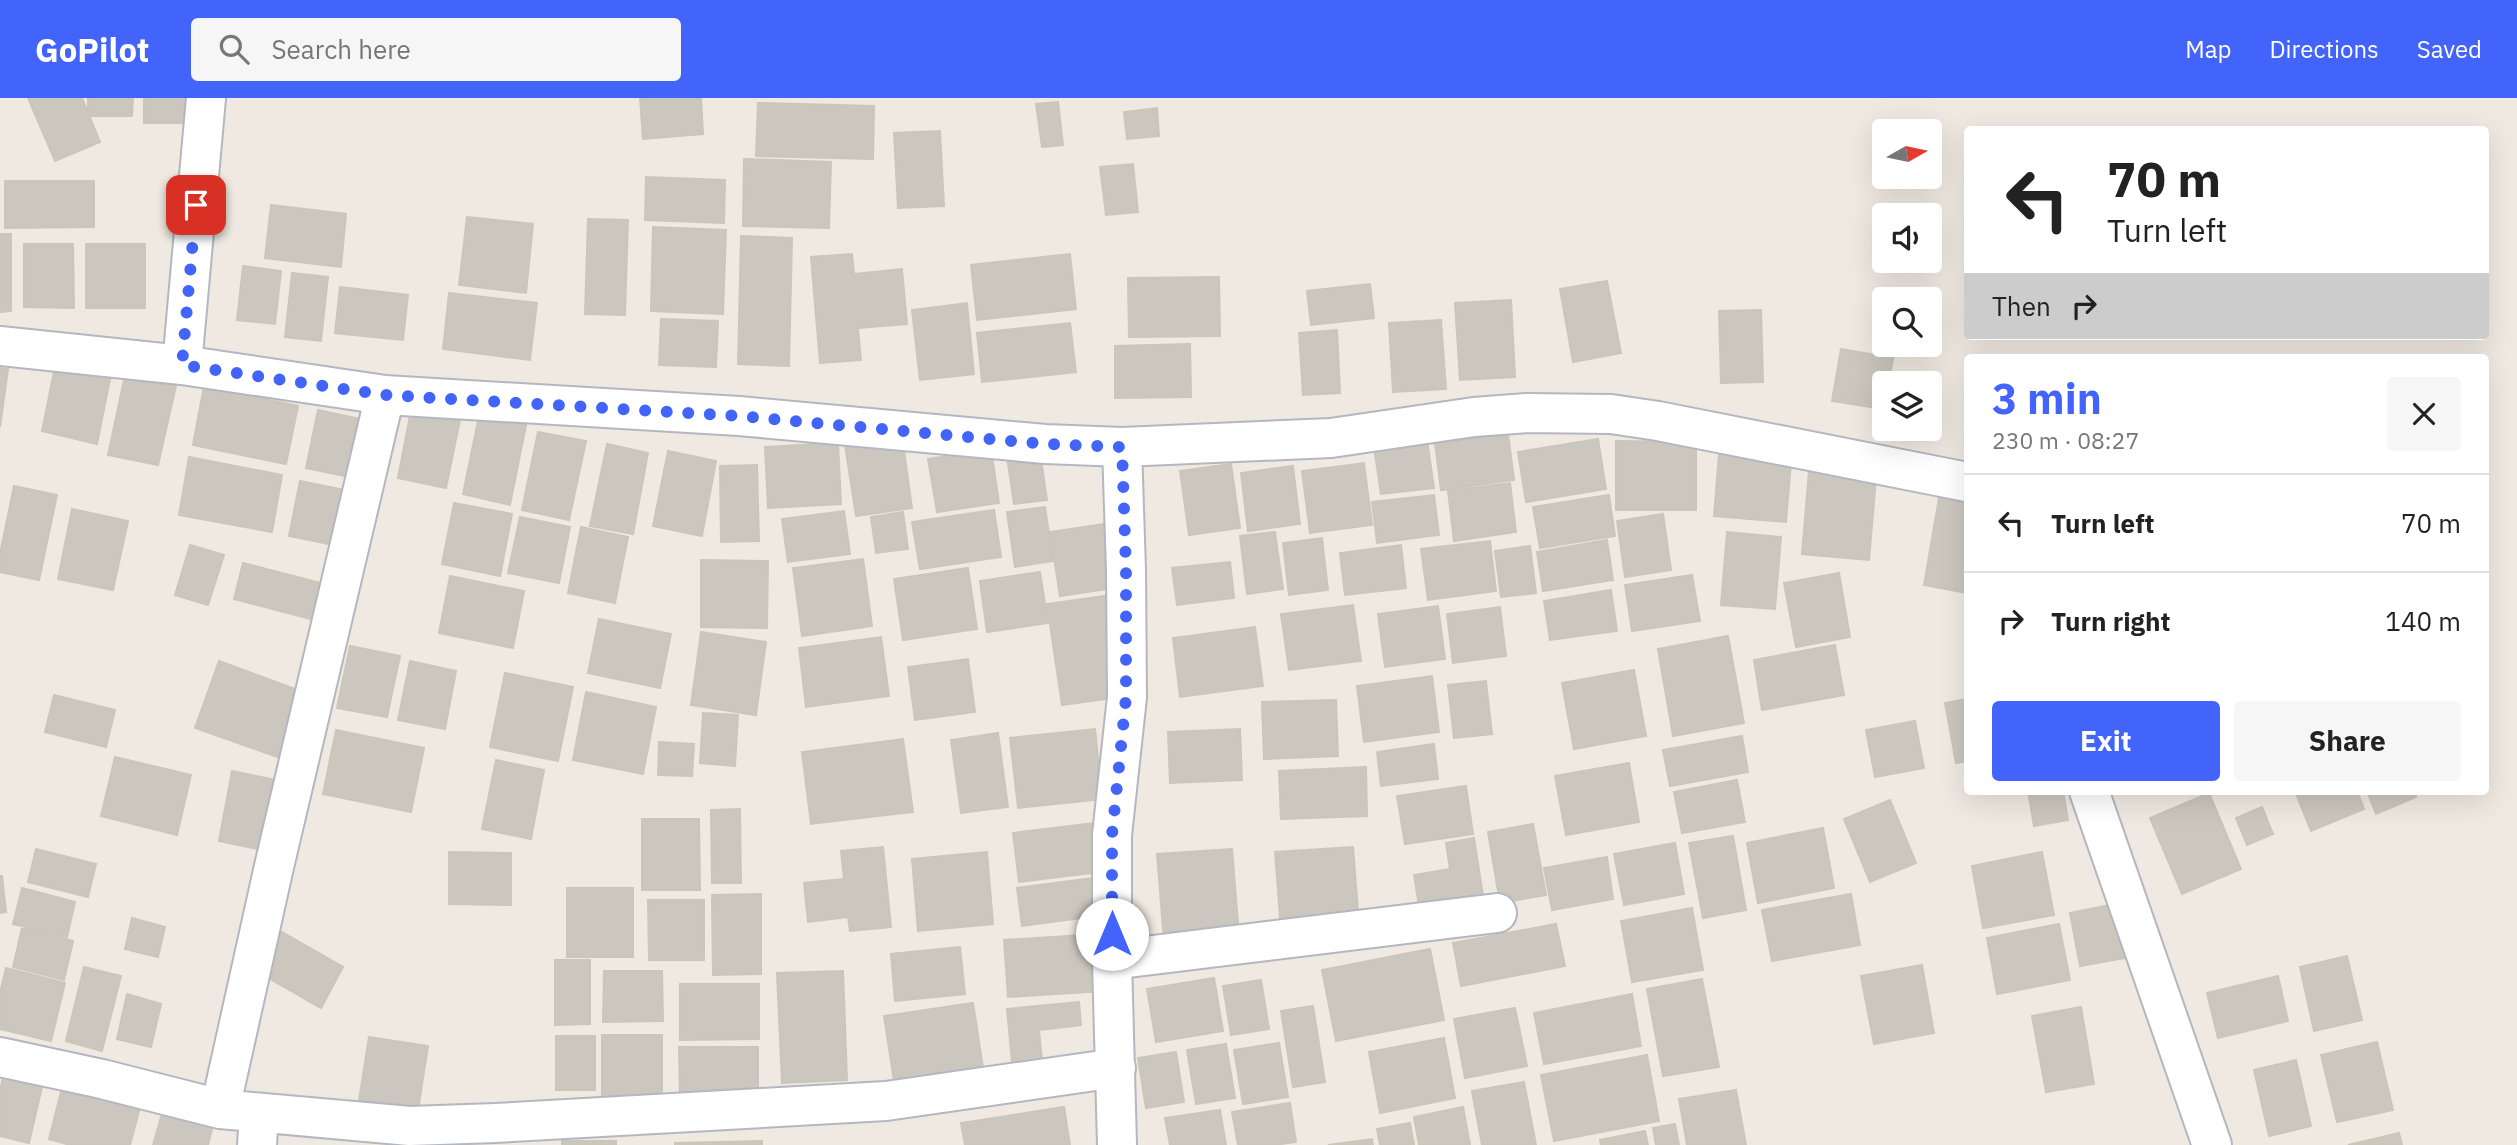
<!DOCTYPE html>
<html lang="en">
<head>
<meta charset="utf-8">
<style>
	:root { --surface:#fff; --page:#f6f6f6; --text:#222; --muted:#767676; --line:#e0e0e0; --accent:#4264fb }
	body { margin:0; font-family:"IBM Plex Sans",sans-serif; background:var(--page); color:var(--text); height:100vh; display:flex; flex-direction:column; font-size:26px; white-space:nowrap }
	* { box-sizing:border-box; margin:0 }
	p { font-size:23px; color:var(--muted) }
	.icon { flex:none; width:38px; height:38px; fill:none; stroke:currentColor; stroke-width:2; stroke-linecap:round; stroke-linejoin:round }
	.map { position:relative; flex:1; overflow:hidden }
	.side { position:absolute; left:1964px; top:256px; width:525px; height:441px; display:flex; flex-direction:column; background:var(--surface); border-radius:7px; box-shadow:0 7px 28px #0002 }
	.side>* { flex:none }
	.banner { position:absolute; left:1964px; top:28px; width:525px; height:214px; border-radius:7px; box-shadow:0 7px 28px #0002; background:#fff; color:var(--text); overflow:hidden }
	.needle { width:46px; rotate:81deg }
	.tools { position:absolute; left:1872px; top:21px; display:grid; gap:14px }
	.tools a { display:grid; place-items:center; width:70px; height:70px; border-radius:7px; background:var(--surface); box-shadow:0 7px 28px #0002; font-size:35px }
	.pin { position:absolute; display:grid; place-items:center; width:60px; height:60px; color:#fff; margin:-30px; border-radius:14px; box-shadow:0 4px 10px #0006 }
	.me { position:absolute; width:77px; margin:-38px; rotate:0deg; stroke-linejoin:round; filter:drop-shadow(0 0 5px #0008) }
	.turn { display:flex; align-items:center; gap:24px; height:147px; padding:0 28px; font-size:32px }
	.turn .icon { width:91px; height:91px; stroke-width:2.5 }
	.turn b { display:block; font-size:49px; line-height:60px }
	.then { display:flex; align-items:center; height:66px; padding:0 28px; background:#0003; gap:14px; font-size:26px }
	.round { display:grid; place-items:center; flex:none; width:74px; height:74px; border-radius:7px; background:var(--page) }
	.overview { display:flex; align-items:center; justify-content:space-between; height:119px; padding:0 28px }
	h1 { font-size:42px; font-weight:700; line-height:52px; color:var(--accent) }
	.button { display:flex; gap:14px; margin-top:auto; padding:14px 28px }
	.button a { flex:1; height:80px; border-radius:7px; background:var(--accent); color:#fff; font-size:28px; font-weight:700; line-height:80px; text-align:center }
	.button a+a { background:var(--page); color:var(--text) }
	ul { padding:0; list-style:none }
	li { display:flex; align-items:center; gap:21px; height:98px; padding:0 28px; border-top:2px solid var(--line) }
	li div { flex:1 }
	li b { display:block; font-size:26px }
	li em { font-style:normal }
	header { display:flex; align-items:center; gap:42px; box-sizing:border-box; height:98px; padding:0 35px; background:var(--accent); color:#fff }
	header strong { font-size:33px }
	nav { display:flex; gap:38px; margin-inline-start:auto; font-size:24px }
	.search { width:490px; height:63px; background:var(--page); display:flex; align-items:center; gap:18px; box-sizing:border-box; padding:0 24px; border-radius:7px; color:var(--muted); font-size:26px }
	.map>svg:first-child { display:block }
	.building { fill:#cbc7bf; stroke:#cbc5ba; stroke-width:2 }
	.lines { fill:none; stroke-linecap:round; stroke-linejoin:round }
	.minor-casing { stroke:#b4b7c1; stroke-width:42 }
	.minor { stroke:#fff; stroke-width:38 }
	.route { stroke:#4264fb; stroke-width:12; stroke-dasharray:0 21.6 }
</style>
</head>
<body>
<header>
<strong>GoPilot</strong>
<div class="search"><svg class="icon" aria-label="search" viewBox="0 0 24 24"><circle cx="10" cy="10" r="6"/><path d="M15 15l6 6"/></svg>Search here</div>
<nav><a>Map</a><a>Directions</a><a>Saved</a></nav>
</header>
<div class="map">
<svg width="2517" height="1047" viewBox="0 0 2517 1047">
	<rect width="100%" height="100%" fill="#efe9e1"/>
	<path class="building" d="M 28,0 L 82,0 L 100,44 L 55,63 Z
		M 88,0 L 133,0 L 132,18 L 88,18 Z
		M 144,0 L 186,0 L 186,25 L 144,25 Z
		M 640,0 L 701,0 L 703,36 L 643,41 Z
		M 1058,4 L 1063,47 L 1042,49 L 1036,6 Z
		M 758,5 L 874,8 L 873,61 L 756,58 Z
		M 1157,10 L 1159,38 L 1127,41 L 1124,14 Z
		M 940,33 L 944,108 L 898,110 L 894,35 Z
		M 744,61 L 831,64 L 829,130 L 743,128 Z
		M 1133,66 L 1138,114 L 1106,117 L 1100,69 Z
		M 646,79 L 725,82 L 724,125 L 645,122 Z
		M 5,83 L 94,83 L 94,129 L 5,130 Z
		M 271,107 L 346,116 L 341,169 L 265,160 Z
		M 467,119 L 533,126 L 526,195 L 459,187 Z
		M 588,121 L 628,122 L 625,217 L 585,216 Z
		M 653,129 L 726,132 L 723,216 L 651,213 Z
		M 0,136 L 11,136 L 11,213 L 0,214 Z
		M 741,138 L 792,140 L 789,268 L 738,266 Z
		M 24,146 L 73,146 L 74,210 L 24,209 Z
		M 86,146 L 145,146 L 145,210 L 86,210 Z
		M 852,156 L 854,176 L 902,171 L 907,226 L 858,230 L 861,262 L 820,265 L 811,159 Z
		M 1070,156 L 1076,211 L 977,222 L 971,167 Z
		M 243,168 L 281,173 L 275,226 L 237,222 Z
		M 292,175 L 328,179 L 321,243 L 285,239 Z
		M 1219,179 L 1220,238 L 1129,239 L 1128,180 Z
		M 1607,183 L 1621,255 L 1573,264 L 1560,191 Z
		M 1370,186 L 1374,220 L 1311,227 L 1307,193 Z
		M 340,189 L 408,197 L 403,242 L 335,235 Z
		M 449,195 L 537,205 L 530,262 L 443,251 Z
		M 1511,202 L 1515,279 L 1460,282 L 1455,205 Z
		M 967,205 L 974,276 L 920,282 L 912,212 Z
		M 1761,212 L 1763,284 L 1721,285 L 1719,213 Z
		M 661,221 L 718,223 L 716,269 L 659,267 Z
		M 1441,222 L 1446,291 L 1393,294 L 1389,225 Z
		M 1070,225 L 1076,274 L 982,284 L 977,235 Z
		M 1337,232 L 1340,295 L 1303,297 L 1299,235 Z
		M 1190,246 L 1191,299 L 1115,300 L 1115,248 Z
		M 1841,251 L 1893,260 L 1889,285 L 1885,285 L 1884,311 L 1832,303 Z
		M 57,259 L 112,271 L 97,346 L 42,333 Z
		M 127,268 L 178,279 L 158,367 L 108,357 Z
		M 0,270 L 8,271 L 0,329 Z
		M 204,288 L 298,308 L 286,366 L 193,347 Z
		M 413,302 L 462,312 L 446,390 L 398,380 Z
		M 318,312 L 370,323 L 359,381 L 306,370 Z
		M 480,313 L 527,322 L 510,407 L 463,396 Z
		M 538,334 L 586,343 L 569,422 L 522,412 Z
		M 1508,336 L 1514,382 L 1441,392 L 1435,345 Z
		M 902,338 L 912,410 L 856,418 L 845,347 Z
		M 1598,341 L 1606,391 L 1526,404 L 1518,354 Z
		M 1427,342 L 1434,390 L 1381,396 L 1374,349 Z
		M 1616,343 L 1696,344 L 1696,412 L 1616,412 Z
		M 838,345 L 841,406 L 768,410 L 765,349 Z
		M 1720,345 L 1792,352 L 1786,424 L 1714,418 Z
		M 607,346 L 648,355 L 633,436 L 590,428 Z
		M 991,351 L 999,405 L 937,414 L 928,361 Z
		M 668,353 L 716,363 L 702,438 L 653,428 Z
		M 1040,354 L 1047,402 L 1014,406 L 1007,359 Z
		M 189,359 L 282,377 L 272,434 L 179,417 Z
		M 1364,365 L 1372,427 L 1310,435 L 1302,373 Z
		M 1231,366 L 1240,430 L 1189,437 L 1180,373 Z
		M 757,367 L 759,443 L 721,444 L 720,368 Z
		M 1293,368 L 1300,426 L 1248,433 L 1241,375 Z
		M 1809,373 L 1876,379 L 1869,462 L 1802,456 Z
		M 300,383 L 355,394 L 344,449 L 289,438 Z
		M 1510,385 L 1516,434 L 1454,443 L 1448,393 Z
		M 14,388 L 57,397 L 39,482 L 0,474 L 0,456 Z
		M 1434,397 L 1439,437 L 1377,445 L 1372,404 Z
		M 1609,397 L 1615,438 L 1540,450 L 1533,409 Z
		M 1939,400 L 1967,405 L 1967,495 L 1924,487 Z
		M 454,405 L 512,416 L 500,478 L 442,466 Z
		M 1045,409 L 1053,463 L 1015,469 L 1007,414 Z
		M 72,411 L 128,423 L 113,492 L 58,481 Z
		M 994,412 L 1001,459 L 920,471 L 912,424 Z
		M 844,413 L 850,456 L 788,464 L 782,421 Z
		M 903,414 L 908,451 L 876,455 L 871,419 Z
		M 1663,416 L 1671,472 L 1625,479 L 1617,423 Z
		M 520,419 L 570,429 L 559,485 L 508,475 Z
		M 1111,425 L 1120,489 L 1060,498 L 1050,434 Z
		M 581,429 L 628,439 L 615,505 L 568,495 Z
		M 1275,434 L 1283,491 L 1247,496 L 1240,438 Z
		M 1727,434 L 1781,439 L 1775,511 L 1721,507 Z
		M 1322,440 L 1328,492 L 1289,497 L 1283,445 Z
		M 1607,442 L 1613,482 L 1543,493 L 1537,454 Z
		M 1490,443 L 1496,493 L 1428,502 L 1421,451 Z
		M 190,447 L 224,457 L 208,507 L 175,497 Z
		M 1401,447 L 1406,490 L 1345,497 L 1340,455 Z
		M 1530,448 L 1536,495 L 1501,499 L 1495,453 Z
		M 863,461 L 872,528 L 802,538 L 793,470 Z
		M 701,462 L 768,463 L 767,530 L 701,529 Z
		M 1230,464 L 1234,500 L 1177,507 L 1172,470 Z
		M 243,465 L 336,489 L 326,525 L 234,501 Z
		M 968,470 L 977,531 L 903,542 L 894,481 Z
		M 1040,474 L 1048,525 L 987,534 L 980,483 Z
		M 1839,475 L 1850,539 L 1796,549 L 1784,485 Z
		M 1692,477 L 1700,523 L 1632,533 L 1625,487 Z
		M 450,478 L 524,493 L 513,550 L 439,535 Z
		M 1611,492 L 1617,533 L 1550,542 L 1544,503 Z
		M 1112,497 L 1126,598 L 1062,607 L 1047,506 Z
		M 1353,507 L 1361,563 L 1289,572 L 1281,516 Z
		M 1438,508 L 1445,561 L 1385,569 L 1378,516 Z
		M 1500,509 L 1506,558 L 1453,565 L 1447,516 Z
		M 599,521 L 671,536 L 660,590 L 588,575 Z
		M 1255,529 L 1263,588 L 1180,599 L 1173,540 Z
		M 701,534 L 766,544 L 756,617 L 691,607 Z
		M 1728,538 L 1744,625 L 1673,638 L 1658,551 Z
		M 881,539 L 889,598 L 806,609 L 799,550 Z
		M 1835,547 L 1844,597 L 1762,612 L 1754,562 Z
		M 350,548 L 400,558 L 387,619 L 337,610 Z
		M 968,561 L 975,614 L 915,622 L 908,569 Z
		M 219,563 L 309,596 L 286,662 L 195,630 Z
		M 410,563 L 456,573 L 445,631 L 398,622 Z
		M 1634,572 L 1646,638 L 1574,651 L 1562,585 Z
		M 505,575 L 573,589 L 558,663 L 490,649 Z
		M 1432,578 L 1439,634 L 1364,644 L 1357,588 Z
		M 1486,583 L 1492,636 L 1454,640 L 1448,587 Z
		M 586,594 L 656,609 L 643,676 L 573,662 Z
		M 54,597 L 115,612 L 106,649 L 45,634 Z
		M 1967,601 L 1967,663 L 1956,665 L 1945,605 Z
		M 1336,602 L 1338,658 L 1264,661 L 1262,604 Z
		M 703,615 L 738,617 L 735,668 L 700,665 Z
		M 1915,623 L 1924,670 L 1875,679 L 1866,632 Z
		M 1095,631 L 1102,701 L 1018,710 L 1010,640 Z
		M 1240,631 L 1242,682 L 1170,685 L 1168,634 Z
		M 336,632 L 424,650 L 411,714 L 323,696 Z
		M 998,635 L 1008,709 L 961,715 L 951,642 Z
		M 1742,638 L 1748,674 L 1670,688 L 1663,652 Z
		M 903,641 L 913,714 L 811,726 L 802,654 Z
		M 659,644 L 694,646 L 692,678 L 658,677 Z
		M 1434,646 L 1438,681 L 1381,688 L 1377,654 Z
		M 115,659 L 191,677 L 177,737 L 101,718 Z
		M 496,662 L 544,672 L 531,741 L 482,731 Z
		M 1629,665 L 1639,724 L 1566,737 L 1555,678 Z
		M 1366,669 L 1367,718 L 1281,721 L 1279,673 Z
		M 232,673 L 285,684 L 272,754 L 219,743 Z
		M 1737,682 L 1745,724 L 1682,735 L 1674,694 Z
		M 1466,688 L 1473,736 L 1405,746 L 1397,698 Z
		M 2028,693 L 2063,693 L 2068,722 L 2034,728 Z
		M 2295,693 L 2357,693 L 2364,711 L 2311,733 Z
		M 2367,693 L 2414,693 L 2416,699 L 2376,716 Z
		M 2209,695 L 2241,771 L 2182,796 L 2150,720 Z
		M 1890,702 L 1916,765 L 1870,784 L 1844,721 Z
		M 2262,709 L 2273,736 L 2247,747 L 2236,720 Z
		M 740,711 L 741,785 L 712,785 L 711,712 Z
		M 642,721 L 699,721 L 700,792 L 642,792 Z
		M 1094,725 L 1101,774 L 1019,784 L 1013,735 Z
		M 1533,726 L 1546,797 L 1500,805 L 1488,734 Z
		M 1823,730 L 1834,790 L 1758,805 L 1747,745 Z
		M 1733,738 L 1746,812 L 1703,820 L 1689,745 Z
		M 1474,740 L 1484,804 L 1420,814 L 1414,777 L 1450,771 L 1446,745 Z
		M 1675,745 L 1684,796 L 1624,807 L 1614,756 Z
		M 883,749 L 891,829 L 850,833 L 848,819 L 808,824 L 804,785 L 844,781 L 841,753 Z
		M 1353,749 L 1359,826 L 1281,832 L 1275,754 Z
		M 36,751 L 96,766 L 88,799 L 28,784 Z
		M 1232,751 L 1239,838 L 1164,843 L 1157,756 Z
		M 449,754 L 511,755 L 511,807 L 449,806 Z
		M 987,754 L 993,826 L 918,833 L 912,761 Z
		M 2042,754 L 2054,817 L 1983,830 L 1972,768 Z
		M 1607,759 L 1613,801 L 1552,812 L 1544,770 Z
		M 0,778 L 2,778 L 6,814 L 0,815 Z
		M 1100,779 L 1105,817 L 1022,828 L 1017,790 Z
		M 22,790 L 75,804 L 67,839 L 13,826 Z
		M 567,790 L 633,790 L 633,859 L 567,859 Z
		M 761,796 L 761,876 L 713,877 L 712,797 Z
		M 1851,796 L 1860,847 L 1772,863 L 1762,812 Z
		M 648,802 L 704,802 L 704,862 L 649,862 Z
		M 2115,806 L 2125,860 L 2080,868 L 2070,815 Z
		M 1692,810 L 1703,872 L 1632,884 L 1621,823 Z
		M 132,820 L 165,829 L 158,859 L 125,851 Z
		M 1556,826 L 1565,868 L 1461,888 L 1453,845 Z
		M 2059,826 L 2070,882 L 1997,896 L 1987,840 Z
		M 22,830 L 73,843 L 64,882 L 13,869 Z
		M 282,834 L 343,869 L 321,910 L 260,875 Z
		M 1099,836 L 1104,893 L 1008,899 L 1004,842 Z
		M 960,849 L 965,896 L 895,903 L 891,856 Z
		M 1430,851 L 1444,922 L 1336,943 L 1322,872 Z
		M 2347,858 L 2362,922 L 2314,933 L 2300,869 Z
		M 555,862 L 590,862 L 590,926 L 555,927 Z
		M 1922,867 L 1934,935 L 1874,946 L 1861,878 Z
		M 84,869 L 121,878 L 102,953 L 66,943 Z
		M 6,870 L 65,885 L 51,943 L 0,931 L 0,895 Z
		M 604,873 L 662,873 L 663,923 L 603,924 Z
		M 843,873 L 847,982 L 782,985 L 777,875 Z
		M 2278,878 L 2288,923 L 2218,940 L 2207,895 Z
		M 1214,880 L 1223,933 L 1156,944 L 1147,891 Z
		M 1702,881 L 1719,969 L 1663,978 L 1647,891 Z
		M 1261,882 L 1269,931 L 1231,937 L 1223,888 Z
		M 680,886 L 759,886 L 759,941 L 680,942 Z
		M 127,896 L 161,906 L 151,949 L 117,941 Z
		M 1632,896 L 1641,948 L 1544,966 L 1534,915 Z
		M 1079,904 L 1081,927 L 1039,932 L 1043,972 L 1013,975 L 1007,911 Z
		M 973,905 L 985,983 L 896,996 L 884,918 Z
		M 1313,908 L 1325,984 L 1293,989 L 1281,913 Z
		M 2081,909 L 2094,986 L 2046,994 L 2032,918 Z
		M 1515,910 L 1527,968 L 1465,980 L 1454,921 Z
		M 602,937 L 662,937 L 662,1002 L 602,1002 Z
		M 556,938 L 595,938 L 595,992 L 556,992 Z
		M 369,939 L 428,948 L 418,1012 L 359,1003 Z
		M 1444,940 L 1455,1000 L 1380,1015 L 1369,954 Z
		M 2377,944 L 2393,1012 L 2337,1024 L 2321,957 Z
		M 1279,945 L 1288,999 L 1243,1006 L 1234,952 Z
		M 1226,946 L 1235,1000 L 1196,1006 L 1187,952 Z
		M 679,949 L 758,949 L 758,1002 L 680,1002 Z
		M 1176,954 L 1184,1004 L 1146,1010 L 1138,960 Z
		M 1647,957 L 1659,1023 L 1554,1043 L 1541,977 Z
		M 2296,962 L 2311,1028 L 2269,1038 L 2254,972 Z
		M 5,971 L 44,980 L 29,1045 L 0,1038 L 0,992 Z
		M 64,982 L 142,1002 L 130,1047 L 70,1047 L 49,1041 Z
		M 1524,984 L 1536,1047 L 1482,1047 L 1472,993 Z
		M 1736,992 L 1746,1047 L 1687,1047 L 1679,1001 Z
		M 165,1005 L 215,1020 L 208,1047 L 153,1047 Z
		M 1290,1005 L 1296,1044 L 1274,1047 L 1238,1047 L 1232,1014 Z
		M 1064,1009 L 1070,1047 L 965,1047 L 961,1025 Z
		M 1463,1009 L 1470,1047 L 1419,1047 L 1414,1019 Z
		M 1220,1012 L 1226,1047 L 1170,1047 L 1165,1020 Z
		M 1410,1025 L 1414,1047 L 1380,1047 L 1377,1031 Z
		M 1675,1026 L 1679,1047 L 1656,1047 L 1653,1030 Z
		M 1645,1033 L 1648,1047 L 1601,1047 L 1600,1042 Z
		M 2399,1035 L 2402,1047 L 2348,1047 Z
		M 1372,1041 L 1373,1047 L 1328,1047 Z
		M 562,1043 L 616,1043 L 616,1047 L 562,1047 Z
		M 762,1043 L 762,1047 L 675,1047 L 675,1045 Z"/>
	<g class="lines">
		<g class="minor-casing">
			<path id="minor" d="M 206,0 L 182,267 L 385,297 L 739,318 L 1045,346 L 1122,349 L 1331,340 L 1474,319 L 1527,315 L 1611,316 L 1658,323 L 1967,384
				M 0,248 L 182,267
				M 2089,693 L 2212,1047
				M 1112,862 L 1497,815
				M 0,959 L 102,981 L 220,1011 L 273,773 L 385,297
				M 220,1011 L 410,1028 L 495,1025 L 886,1003 L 1116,970
				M 257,1047 L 259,1015
				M 1117,1047 L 1112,862 L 1112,737 L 1127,599 L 1126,472 L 1122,349"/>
		</g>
		<use href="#minor" class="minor"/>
	</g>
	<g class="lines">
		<path class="route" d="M 196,107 L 182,267 L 385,297 L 739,318 L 1045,346 L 1122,349 L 1126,472 L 1126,599 L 1112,737 L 1112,836"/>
	</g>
</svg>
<div class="tools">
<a><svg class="needle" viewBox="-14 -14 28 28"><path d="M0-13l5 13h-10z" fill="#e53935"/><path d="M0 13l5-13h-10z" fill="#767676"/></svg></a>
<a><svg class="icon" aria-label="sound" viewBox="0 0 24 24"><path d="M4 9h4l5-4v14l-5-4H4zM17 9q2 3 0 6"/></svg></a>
<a><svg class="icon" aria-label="search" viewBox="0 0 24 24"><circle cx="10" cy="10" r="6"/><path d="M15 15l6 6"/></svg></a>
<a><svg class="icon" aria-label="layers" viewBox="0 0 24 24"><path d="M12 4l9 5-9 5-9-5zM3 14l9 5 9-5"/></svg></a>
</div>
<div class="pin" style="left:196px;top:107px;background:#d93025"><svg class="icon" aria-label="arrive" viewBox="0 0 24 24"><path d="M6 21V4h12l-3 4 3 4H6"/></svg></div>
<svg class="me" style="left:1112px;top:836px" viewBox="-20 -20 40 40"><circle r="19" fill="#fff"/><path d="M0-13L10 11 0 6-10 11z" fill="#4264fb"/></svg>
<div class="banner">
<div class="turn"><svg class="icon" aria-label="left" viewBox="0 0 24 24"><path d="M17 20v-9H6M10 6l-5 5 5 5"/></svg><div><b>70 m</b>Turn left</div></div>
<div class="then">Then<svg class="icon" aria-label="right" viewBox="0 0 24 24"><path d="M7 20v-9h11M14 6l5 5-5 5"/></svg></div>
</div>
<section class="side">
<div class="overview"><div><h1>3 min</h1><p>230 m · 08:27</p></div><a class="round"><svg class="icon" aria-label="close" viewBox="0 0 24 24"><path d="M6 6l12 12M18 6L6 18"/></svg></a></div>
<ul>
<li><svg class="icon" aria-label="left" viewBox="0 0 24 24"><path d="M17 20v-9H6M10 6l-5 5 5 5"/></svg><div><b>Turn left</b></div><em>70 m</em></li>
<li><svg class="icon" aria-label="right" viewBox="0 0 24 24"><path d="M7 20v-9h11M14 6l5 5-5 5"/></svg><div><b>Turn right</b></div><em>140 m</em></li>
</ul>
<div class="button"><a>Exit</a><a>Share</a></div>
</section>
</div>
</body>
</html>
